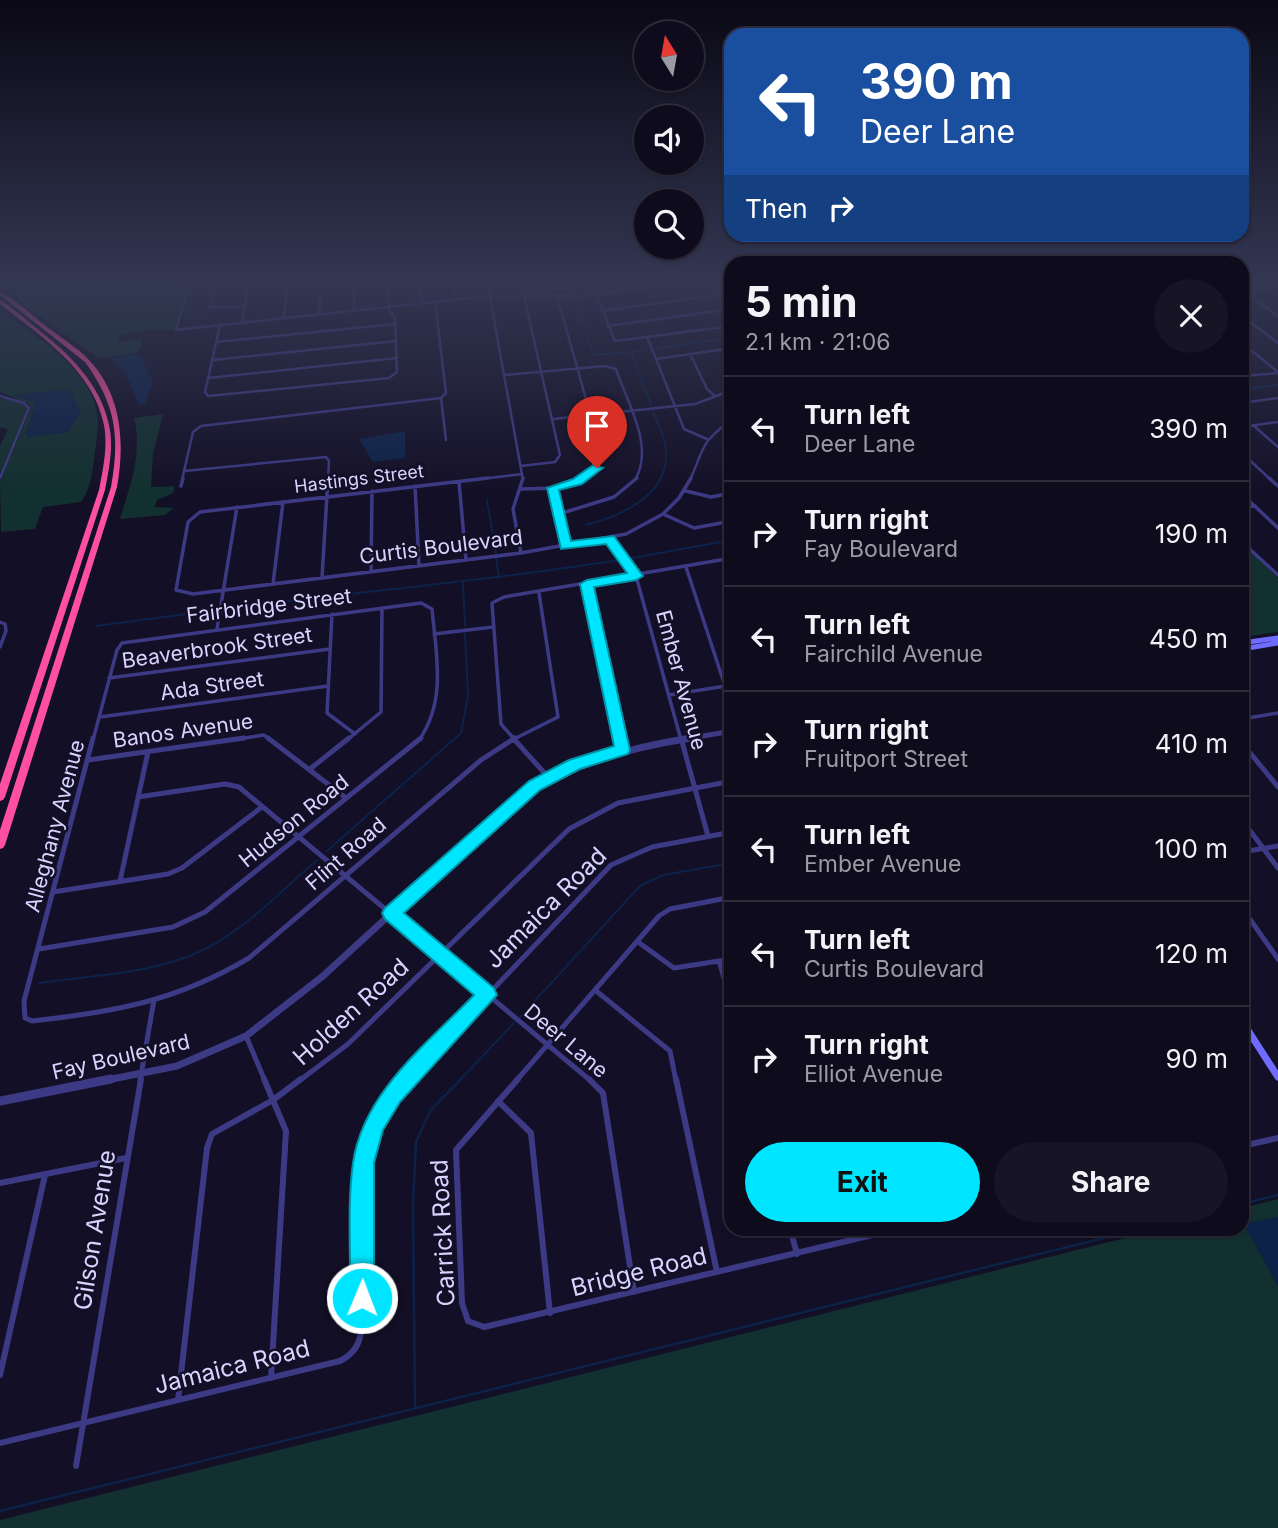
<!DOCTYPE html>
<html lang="en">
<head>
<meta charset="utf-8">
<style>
	:root { --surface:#0e0b1c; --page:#171425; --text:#f1f3f6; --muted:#9b9ba3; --line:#2e2b3b; --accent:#00e5ff }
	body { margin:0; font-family:Inter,sans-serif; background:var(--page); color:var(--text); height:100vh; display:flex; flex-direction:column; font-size:26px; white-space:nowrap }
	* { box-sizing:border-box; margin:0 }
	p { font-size:23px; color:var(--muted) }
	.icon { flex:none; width:38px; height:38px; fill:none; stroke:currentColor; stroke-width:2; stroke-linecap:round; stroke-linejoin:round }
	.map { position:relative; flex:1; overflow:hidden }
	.drawer { position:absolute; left:724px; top:256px; width:525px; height:980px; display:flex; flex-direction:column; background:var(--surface); border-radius:21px; box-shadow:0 2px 5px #0004,0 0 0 2px var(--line) }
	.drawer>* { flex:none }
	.hud { position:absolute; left:724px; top:28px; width:525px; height:214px; border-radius:21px; box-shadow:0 2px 5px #0004,0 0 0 2px var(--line); background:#1a4fa0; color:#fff; overflow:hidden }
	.needle { width:46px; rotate:349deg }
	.controls { position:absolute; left:634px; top:21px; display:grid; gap:14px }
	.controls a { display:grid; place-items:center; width:70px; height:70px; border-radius:50%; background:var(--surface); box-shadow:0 2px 5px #0004,0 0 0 2px var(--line); font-size:35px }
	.pin { position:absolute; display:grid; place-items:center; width:60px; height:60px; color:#fff; margin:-72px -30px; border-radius:50% 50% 50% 0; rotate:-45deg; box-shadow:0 0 7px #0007 }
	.pin .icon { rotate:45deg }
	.me { position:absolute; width:77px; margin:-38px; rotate:1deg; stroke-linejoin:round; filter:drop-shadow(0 0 5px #0008) }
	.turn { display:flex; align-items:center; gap:24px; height:147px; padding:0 21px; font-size:32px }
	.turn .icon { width:91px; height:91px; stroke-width:2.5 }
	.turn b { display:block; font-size:49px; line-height:60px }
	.then { display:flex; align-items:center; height:66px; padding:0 21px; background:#0003; gap:14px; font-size:26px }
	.round { display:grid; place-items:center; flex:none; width:74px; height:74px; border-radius:37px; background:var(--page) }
	.headline { display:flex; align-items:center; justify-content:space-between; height:119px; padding:0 21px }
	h1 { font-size:42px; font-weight:700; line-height:52px }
	.action { display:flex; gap:14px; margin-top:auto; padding:14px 21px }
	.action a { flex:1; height:80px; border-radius:42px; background:var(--accent); color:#111; font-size:28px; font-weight:700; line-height:80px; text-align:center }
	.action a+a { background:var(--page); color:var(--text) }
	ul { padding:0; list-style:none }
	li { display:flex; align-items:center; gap:21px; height:105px; padding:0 21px; border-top:2px solid var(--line) }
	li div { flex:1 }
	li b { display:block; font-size:26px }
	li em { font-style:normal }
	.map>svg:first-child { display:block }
	.green { fill:#12302f; fill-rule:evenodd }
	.water { fill:#0c2248 }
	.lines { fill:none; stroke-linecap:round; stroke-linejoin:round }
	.stream-far1 { stroke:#0c2248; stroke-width:2 }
	.stream { stroke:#0c2248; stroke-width:2.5 }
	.minor-far3 { stroke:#3d3a85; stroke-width:2.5 }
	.minor-far2 { stroke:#3d3a85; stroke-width:3.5 }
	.minor-far1 { stroke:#3d3a85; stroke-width:5 }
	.minor { stroke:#3d3a85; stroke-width:6 }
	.tertiary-far2 { stroke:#3d3a85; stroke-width:5 }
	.tertiary-far1 { stroke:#3d3a85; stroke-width:7 }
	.tertiary { stroke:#3d3a85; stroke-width:9 }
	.secondary-far1 { stroke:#6f6bff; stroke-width:5 }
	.secondary { stroke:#6f6bff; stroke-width:7 }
	.motorway { fill:#ff4fa3; fill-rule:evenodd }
	.route { fill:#00e5ff; stroke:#0095a6; stroke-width:2 }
	.labels { text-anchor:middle; stroke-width:5; stroke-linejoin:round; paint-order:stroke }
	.far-street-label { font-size:18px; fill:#d9d4ff; stroke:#130f26 }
	.street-label { font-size:21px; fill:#d9d4ff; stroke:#130f26 }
	.near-street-label { font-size:24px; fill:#d9d4ff; stroke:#130f26 }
</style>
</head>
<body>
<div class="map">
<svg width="1278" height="1528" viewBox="0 0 1278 1528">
	<rect width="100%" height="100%" fill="#130f26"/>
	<path class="green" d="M 0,281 L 189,281 L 174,330 L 150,329 L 120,335 L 118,342 L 140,339 L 142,345 L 137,353 L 99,358 L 0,288 Z
		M 0,311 C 32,334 93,370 97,414 C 99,426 97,439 95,451 C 93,468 91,489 81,502 L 43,507 L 35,529 L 1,532 L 0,481 L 31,408 L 29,404 L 0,392 ZM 66,390 L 70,391 L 80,412 L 68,432 L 28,437 L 26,433 L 36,403 L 16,395 Z
		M 3,398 L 23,404 L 28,409 L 0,474 L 0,446 L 8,429 L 0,427 L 0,399 Z
		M 163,414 L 153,454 L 151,487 L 175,486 L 173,493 L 157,500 L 155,507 L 174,508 L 165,515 L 120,519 C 130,485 143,454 134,418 Z
		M 1253,553 L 1278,578 L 1278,632 L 1243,637 L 1243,554 Z
		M 1278,1199 L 1278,1217 L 1245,1225 L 1278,1286 L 1278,1528 L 0,1528 L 0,1520 L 1161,1229 L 1242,1228 L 1243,1208 Z"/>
	<path class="water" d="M 139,354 L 153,380 L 146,404 L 139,404 L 126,375 L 110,358 Z
		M 66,390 L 70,391 L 80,412 L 68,432 L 28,437 L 26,434 L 36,403 L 13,395 Z
		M 405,431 L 405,458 L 373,462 L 359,439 Z
		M 1278,1217 L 1278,1286 L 1244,1224 Z"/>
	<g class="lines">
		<path class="stream-far1" d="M 198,281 L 186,318 L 203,318
			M 505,281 L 506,287 L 572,288 L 574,293
			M 576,299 L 594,355 L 631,352 L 651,405
			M 655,349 L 732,337
			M 632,352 L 649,349
			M 1242,389 L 1278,385
			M 487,500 L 496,554
			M 586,525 C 620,516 668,496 666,453 C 666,438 658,424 653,411
			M 496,557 L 499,578
			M 632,558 L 732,540
			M 463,583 L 465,626
			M 223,609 C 355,592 488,581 619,560
			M 96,626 L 217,610
			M 327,851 L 461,733 L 468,696 L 465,633
			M 39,983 C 92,975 154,974 203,950 C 246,929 281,891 317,860
			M 520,1017 L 640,886 L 663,875 L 732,863
			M 459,1081 L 514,1023"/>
		<path class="stream" d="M 1242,1204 L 1278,1195
			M 415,1408 L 413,1203 L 416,1142 L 430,1111 L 461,1079
			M 0,1511 L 1144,1228"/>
		<path class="minor-far3" d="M 190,281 L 176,330 L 489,296 L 582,296 L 696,281
			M 216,281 L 210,307 L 244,307
			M 354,281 L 354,310
			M 420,281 L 422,303
			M 454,281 L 456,299
			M 487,281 L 523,480
			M 591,281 L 615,341 L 732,326
			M 1242,290 L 1278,316
			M 1243,291 L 1278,287
			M 557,296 L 602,456 L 597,467 L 582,480
			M 435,302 L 446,393 L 441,398
			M 601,311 L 732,293
			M 319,314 L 321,281
			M 1242,316 L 1278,343
			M 284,318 L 288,281
			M 242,323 L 249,281
			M 220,325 L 205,392 L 208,396 L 389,378 L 397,372 L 395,318 L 389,309 L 387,281
			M 607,326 L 732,309
			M 648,339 L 684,429 L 707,439
			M 216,342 L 395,324
			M 1242,343 L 1278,372
			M 725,349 L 732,361
			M 690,354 L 707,389 L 715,396
			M 656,359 L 732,348
			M 213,360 L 396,341
			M 504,375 L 605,366 L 616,369 C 627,403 655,446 635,480
			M 1242,376 L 1278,373
			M 208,378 L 397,358
			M 0,396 L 24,403 L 29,408 L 0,478
			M 441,398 L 446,440
			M 1242,403 L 1278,398
			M 553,419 L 695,404 L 732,390
			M 1254,426 L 1278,447
			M 1242,427 L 1278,422
			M 1242,453 L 1271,480
			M 521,466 L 555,462 L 560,455 L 524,296
			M 184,471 L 326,457 L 329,461 L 328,480
			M 182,480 L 193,432 L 201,426 L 441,398
			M 473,480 L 522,474
			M 690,480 C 706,444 699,445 732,419"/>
		<path class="minor-far2" d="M 488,478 L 200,512 L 188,522 L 176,590 L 193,594 L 521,553 L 626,534 L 663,514 L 679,498 L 691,478
			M 1269,478 L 1278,486
			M 459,482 L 466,560
			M 181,486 L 183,478
			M 415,486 L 419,566
			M 553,488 L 566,546
			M 521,489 L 556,488 L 585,478
			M 686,491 L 711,497 L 732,493
			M 1242,494 L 1278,528
			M 1242,508 L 1255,506
			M 559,514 L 614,497 L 637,478
			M 663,514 L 694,528 L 732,521
			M 609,539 L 636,576 L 681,740
			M 1242,542 L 1278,575
			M 521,553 L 513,509 L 523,478
			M 686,567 L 725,686
			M 371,572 L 372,491
			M 322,578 L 328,478
			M 273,584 L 283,502
			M 587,584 L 620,740
			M 332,614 L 327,713 L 355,734
			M 0,622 L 5,624 L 6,631 L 0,647
			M 217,629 L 237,507
			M 434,634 L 493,627
			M 109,678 L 330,649
			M 669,695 L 732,685
			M 100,717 L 328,686
			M 1242,719 L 1278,713
			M 93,740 L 117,650 L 122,643 L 421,603 L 432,609 C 436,653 447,701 419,740
			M 232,740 L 264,735 L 270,740
			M 347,740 L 381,712 L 382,608
			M 512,740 L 558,717 L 539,593
			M 515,740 L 501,724 L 492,603 L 504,597 L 732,558"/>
		<path class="minor-far1" d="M 93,738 L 24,1001 L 25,1018 L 32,1021 C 114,1012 177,1001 249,958 L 481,760 L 515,738
			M 268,738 L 346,798
			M 513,738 L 548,777
			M 619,738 L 622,750
			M 681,738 L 708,836
			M 1242,743 L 1278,787
			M 88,760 L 244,738
			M 310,769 L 349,738
			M 138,797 L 225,784 L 239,787 L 591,1081
			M 1242,820 L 1278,868
			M 1242,852 L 1278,846
			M 120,881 L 148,752
			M 53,892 L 168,874 L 182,868 L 262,807
			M 1242,908 L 1278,959
			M 638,942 L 674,968 L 732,959
			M 39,949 L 173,927 L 205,912 L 421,738
			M 719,961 L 732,1005
			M 595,990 L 670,1051 L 676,1081
			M 246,1036 L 265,1081
			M 140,1081 L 154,1000
			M 299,1081 L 348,1044 L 569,829 L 618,803 L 732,781
			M 406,1081 L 611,865 L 652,847 L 732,832
			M 516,1081 L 659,916 L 670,909 L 732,897"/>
		<path class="minor" d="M 264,1079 L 286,1131 L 271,1378
			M 518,1079 L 456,1150 L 462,1303 L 468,1321 L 484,1327 L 902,1228
			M 589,1079 L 603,1093 L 634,1292
			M 676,1079 L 717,1272
			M 498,1101 L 531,1133 L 550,1313
			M 1242,1146 L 1278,1138
			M 0,1183 L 126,1158
			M 790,1228 L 797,1254
			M 0,1375 L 45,1175
			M 178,1400 L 207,1148 L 212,1134 L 273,1100 L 301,1079
			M 0,1443 L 340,1361 C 353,1354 359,1346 361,1332 C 369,1246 341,1148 407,1079
			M 76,1466 L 141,1079"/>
		<path class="tertiary-far2" d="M 680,740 L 732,731"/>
		<path class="tertiary-far1" d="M 102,1081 L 177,1066 L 246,1036 L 323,976 L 516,799 C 571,764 627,748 691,738"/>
		<path class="tertiary" d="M 0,1101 L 111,1079"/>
		<path class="secondary-far1" d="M 1242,643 L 1278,638
			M 1242,649 L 1278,643"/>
		<path class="secondary" d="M 1242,1021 L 1278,1077"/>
		<path class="motorway" d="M 0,291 C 17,301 32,315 47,327 C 61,338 78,348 89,360 C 122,395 125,443 117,487 L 5,845 L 3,848 L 0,849 L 0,830 L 111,487 C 120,436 116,405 85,362 L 0,295 Z
			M 0,300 C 12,307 24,318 35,327 C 68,353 100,382 109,425 C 114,446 109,469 105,490 L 5,797 L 3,800 L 0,801 L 0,784 L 99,490 C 103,469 108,447 104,425 C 93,370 42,337 0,304 Z"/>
	</g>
	<linearGradient id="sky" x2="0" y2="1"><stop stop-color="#0a0815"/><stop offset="0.57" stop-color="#333752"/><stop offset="1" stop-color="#333752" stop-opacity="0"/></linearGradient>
	<rect width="1278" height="495" fill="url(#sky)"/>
	<path class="route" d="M 593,465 L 603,468 L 582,484 L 559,490 L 571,541 L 614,536 L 643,576 L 636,580 L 594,587 L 630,750 L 628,754 L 580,769 L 540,790 L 404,913 L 494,988 L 497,995 L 400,1102 L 383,1130 L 374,1163 L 374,1298 L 371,1306 L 362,1310 L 354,1306 L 350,1298 C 351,1255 347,1205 353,1163 C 363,1092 427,1044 474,995 L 385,919 L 382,913 L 385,908 L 529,781 L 569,760 L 614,746 L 580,584 L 587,580 L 627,573 L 606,544 L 561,549 L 547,488 L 573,479 Z"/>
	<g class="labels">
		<g class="far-street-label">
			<text transform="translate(359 479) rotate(-7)" y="6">Hastings Street</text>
		</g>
		<g class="street-label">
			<text transform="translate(441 547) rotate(-7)" y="7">Curtis Boulevard</text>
			<text transform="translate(269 606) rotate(-7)" y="7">Fairbridge Street</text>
			<text transform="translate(217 648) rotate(-8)" y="7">Beaverbrook Street</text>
			<text transform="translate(681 680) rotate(75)" y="7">Ember Avenue</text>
			<text transform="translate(212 686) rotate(-8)" y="7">Ada Street</text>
			<text transform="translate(183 731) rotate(-8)" y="7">Banos Avenue</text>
			<text transform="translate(294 821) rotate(-39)" y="7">Hudson Road</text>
			<text transform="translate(55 826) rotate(-75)" y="7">Alleghany Avenue</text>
			<text transform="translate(346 854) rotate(-41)" y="7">Flint Road</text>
			<text transform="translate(566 1041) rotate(40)" y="7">Deer Lane</text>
			<text transform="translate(121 1057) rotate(-13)" y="7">Fay Boulevard</text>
		</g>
		<g class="near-street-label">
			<text transform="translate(546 908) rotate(-45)" y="8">Jamaica Road</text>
			<text transform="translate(351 1012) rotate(-42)" y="8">Holden Road</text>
			<text transform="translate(95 1230) rotate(-81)" y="8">Gilson Avenue</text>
			<text transform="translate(443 1233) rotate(-93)" y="8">Carrick Road</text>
			<text transform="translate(639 1272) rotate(-14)" y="8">Bridge Road</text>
			<text transform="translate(232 1367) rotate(-14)" y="8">Jamaica Road</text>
		</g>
	</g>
</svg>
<div class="controls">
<a><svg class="needle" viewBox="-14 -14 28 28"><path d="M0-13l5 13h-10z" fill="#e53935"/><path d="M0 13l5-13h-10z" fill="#9b9ba3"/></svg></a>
<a><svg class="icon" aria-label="sound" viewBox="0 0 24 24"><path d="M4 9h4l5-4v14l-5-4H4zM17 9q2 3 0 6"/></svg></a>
<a><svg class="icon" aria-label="search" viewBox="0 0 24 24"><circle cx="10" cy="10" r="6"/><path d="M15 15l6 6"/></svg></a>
</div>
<div class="pin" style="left:597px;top:468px;background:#d93025"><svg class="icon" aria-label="arrive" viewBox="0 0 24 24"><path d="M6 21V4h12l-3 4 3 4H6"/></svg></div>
<svg class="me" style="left:362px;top:1298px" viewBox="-20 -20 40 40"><circle r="17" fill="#00e5ff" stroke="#fff" stroke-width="3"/><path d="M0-11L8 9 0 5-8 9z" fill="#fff"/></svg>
<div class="hud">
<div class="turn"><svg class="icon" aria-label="left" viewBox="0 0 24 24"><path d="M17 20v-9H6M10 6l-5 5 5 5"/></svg><div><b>390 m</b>Deer Lane</div></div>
<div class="then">Then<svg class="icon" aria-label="right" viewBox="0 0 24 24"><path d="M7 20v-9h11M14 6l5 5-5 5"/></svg></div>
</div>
<section class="drawer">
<div class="headline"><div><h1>5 min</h1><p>2.1 km · 21:06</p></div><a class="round"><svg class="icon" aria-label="close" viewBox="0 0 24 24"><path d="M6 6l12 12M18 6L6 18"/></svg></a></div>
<ul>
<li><svg class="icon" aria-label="left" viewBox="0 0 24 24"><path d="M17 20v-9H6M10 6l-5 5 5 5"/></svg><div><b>Turn left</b><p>Deer Lane</p></div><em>390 m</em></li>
<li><svg class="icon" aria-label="right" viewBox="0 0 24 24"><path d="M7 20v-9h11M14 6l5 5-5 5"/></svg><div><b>Turn right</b><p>Fay Boulevard</p></div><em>190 m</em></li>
<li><svg class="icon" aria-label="left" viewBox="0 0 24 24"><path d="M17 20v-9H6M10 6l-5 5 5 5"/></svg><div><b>Turn left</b><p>Fairchild Avenue</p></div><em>450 m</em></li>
<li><svg class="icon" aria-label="right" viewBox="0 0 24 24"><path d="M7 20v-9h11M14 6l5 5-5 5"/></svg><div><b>Turn right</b><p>Fruitport Street</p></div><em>410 m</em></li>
<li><svg class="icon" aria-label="left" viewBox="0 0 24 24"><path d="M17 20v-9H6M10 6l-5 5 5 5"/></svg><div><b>Turn left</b><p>Ember Avenue</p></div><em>100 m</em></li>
<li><svg class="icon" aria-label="left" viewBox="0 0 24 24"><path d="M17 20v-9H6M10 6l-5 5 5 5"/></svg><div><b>Turn left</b><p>Curtis Boulevard</p></div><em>120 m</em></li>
<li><svg class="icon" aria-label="right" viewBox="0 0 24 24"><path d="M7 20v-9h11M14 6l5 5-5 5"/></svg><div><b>Turn right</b><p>Elliot Avenue</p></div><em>90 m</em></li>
</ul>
<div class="action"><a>Exit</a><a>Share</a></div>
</section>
</div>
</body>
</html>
